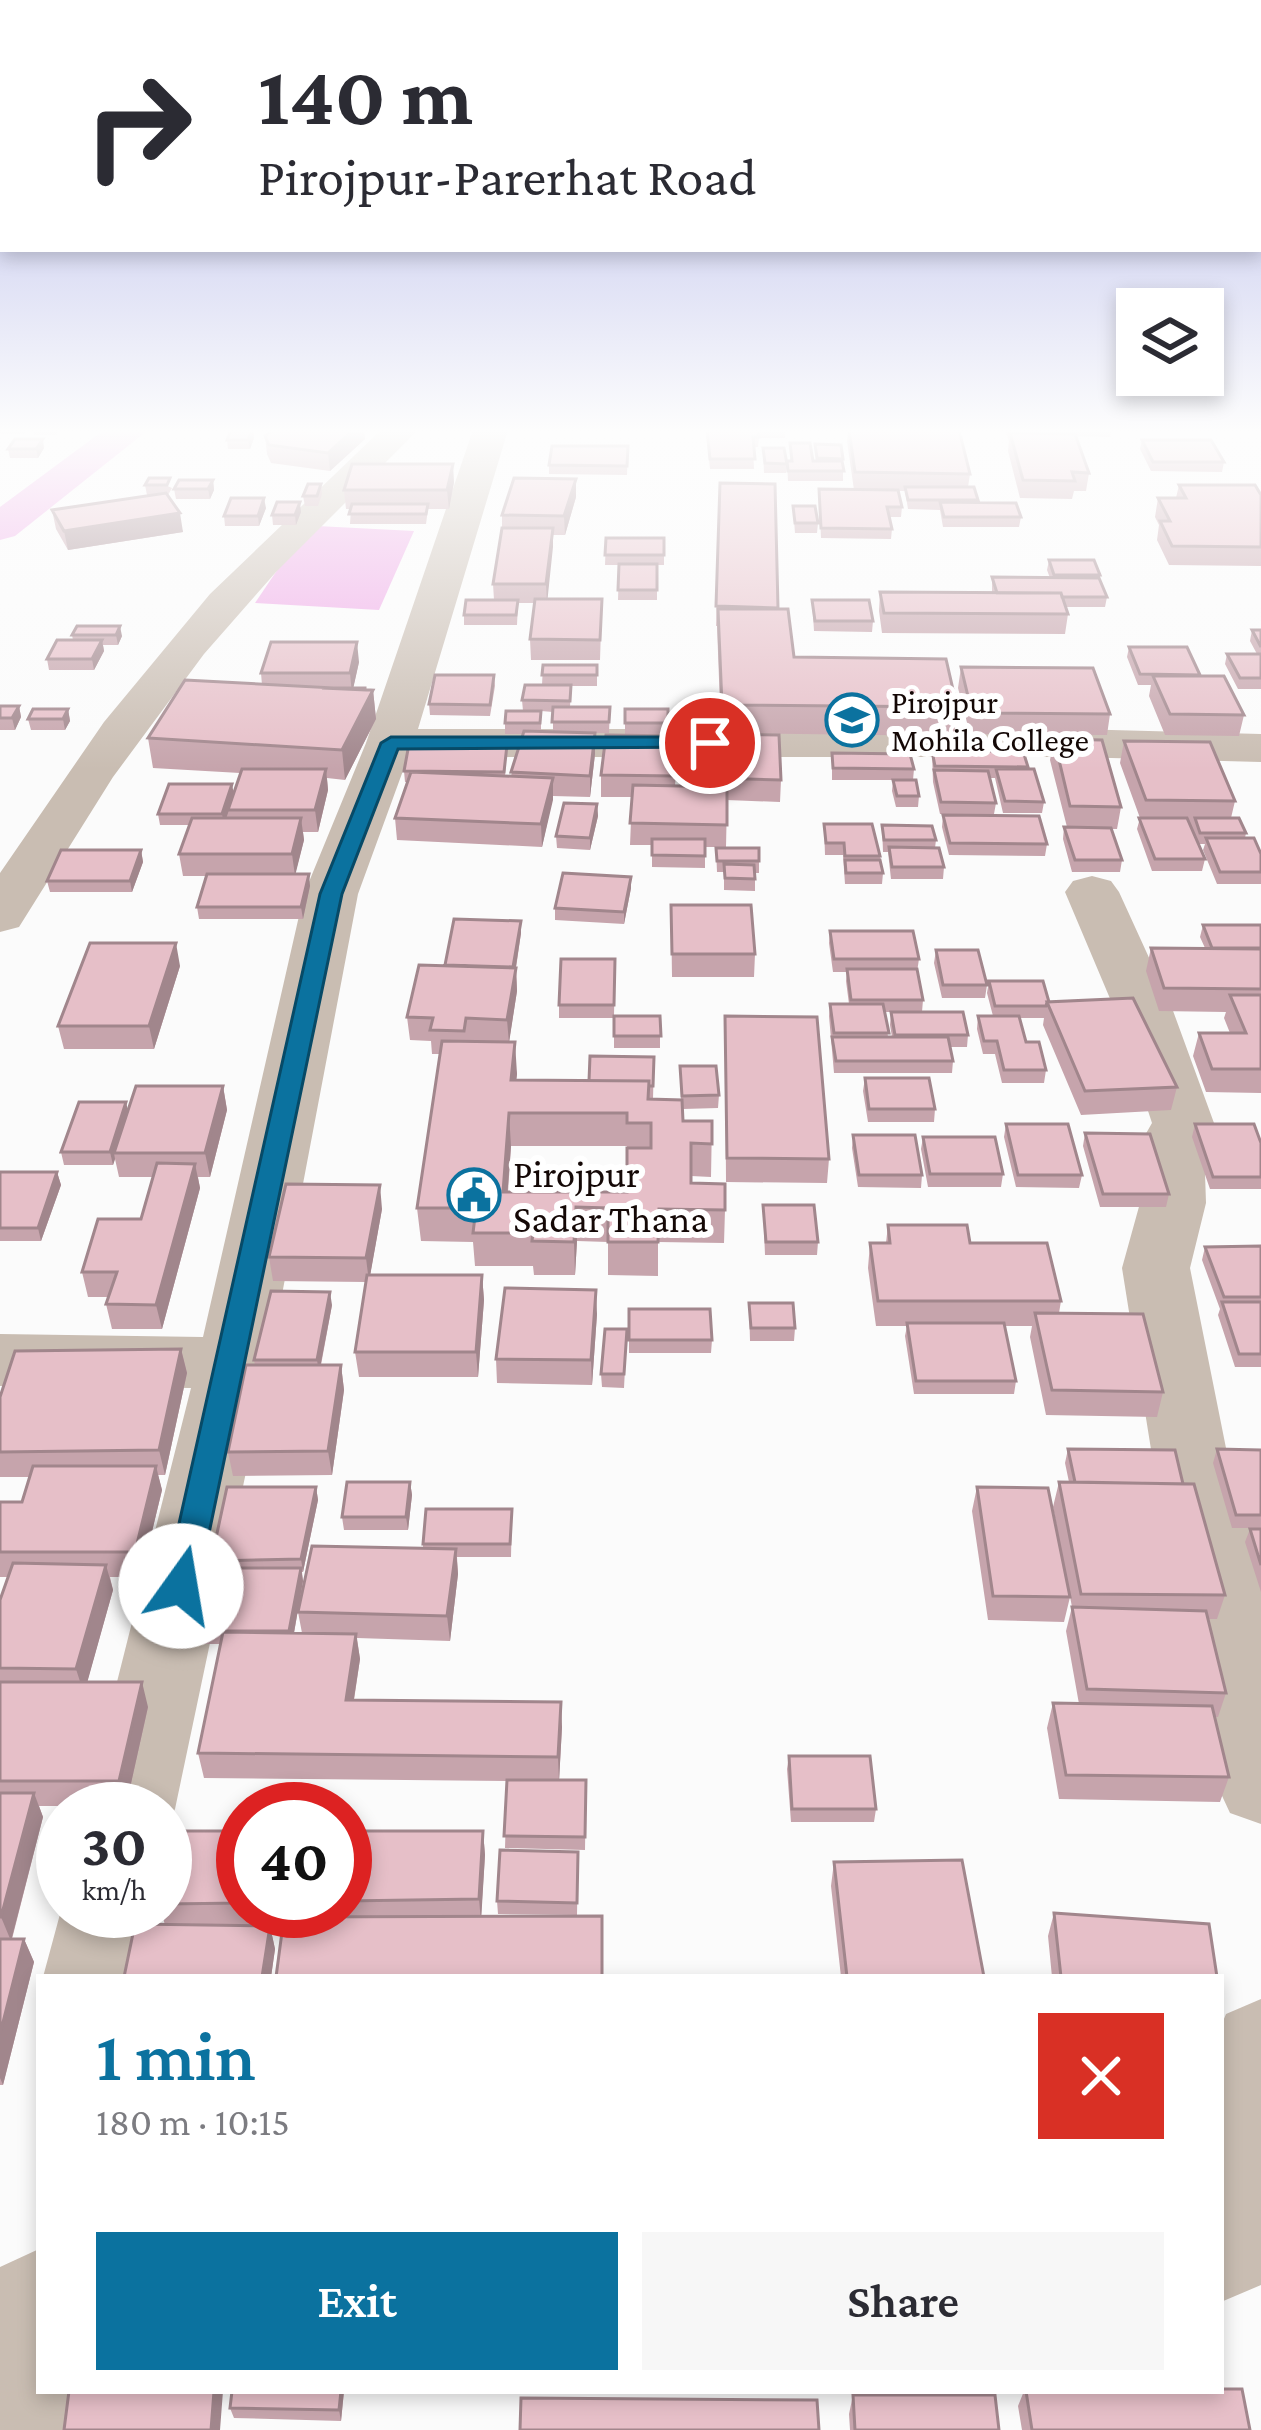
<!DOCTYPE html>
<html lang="en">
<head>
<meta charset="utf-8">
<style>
	:root { --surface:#fff; --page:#f7f7f7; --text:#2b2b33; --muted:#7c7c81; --accent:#0b729f }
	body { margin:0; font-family:"Crimson Pro",serif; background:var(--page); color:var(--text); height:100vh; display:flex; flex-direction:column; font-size:45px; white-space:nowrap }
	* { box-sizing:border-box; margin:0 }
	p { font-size:39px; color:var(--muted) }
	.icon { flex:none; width:66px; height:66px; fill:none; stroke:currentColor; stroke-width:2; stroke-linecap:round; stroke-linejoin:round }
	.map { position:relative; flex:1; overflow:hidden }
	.panel { position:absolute; left:36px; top:1974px; width:1188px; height:420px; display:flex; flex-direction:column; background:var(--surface); border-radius:0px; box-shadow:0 6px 18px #0003 }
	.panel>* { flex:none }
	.hud { position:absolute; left:0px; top:0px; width:1263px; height:252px; box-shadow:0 6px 18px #0003; background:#fff; color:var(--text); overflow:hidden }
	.tools { position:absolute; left:1116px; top:288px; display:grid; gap:24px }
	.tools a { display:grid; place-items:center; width:108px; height:108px; border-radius:0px; background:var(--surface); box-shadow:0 6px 18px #0003; font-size:60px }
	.speed { position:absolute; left:36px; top:1782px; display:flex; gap:24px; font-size:60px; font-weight:700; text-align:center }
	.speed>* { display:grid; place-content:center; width:156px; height:156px; border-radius:50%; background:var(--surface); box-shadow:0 6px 18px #0003; line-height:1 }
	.speed small { font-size:30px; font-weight:400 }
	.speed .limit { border:18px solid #d22; background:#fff; color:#111 }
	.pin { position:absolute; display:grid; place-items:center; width:102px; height:102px; color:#fff; margin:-51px; border:6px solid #fff; border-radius:50%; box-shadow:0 3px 12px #0007 }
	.me { position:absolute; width:132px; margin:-66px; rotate:13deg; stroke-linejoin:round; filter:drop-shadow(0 0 9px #0008) }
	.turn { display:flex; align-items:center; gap:42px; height:252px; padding:0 60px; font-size:54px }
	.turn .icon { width:156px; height:156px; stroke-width:2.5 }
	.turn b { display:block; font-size:84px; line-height:102px }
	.round { display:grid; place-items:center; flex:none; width:126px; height:126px; border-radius:0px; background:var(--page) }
	.headline { display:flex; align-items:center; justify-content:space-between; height:204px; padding:0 60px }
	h1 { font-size:72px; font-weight:600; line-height:90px; color:var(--accent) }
	.primary-button { display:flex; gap:24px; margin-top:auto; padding:24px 60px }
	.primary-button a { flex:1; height:138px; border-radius:0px; background:var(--accent); color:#fff; font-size:48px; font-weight:600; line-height:138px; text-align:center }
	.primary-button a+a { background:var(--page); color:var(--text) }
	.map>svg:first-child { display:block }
	.water { fill:#eea7e6 }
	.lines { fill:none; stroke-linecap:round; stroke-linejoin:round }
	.canal { fill:#eea7e6; fill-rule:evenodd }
	.minor { fill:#c9bdb2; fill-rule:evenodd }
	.wall { fill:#c6a4ac; fill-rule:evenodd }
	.shaded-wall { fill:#a1868c }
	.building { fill:#e6bfc8; stroke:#a1868c; stroke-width:3; fill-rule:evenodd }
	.route { fill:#0b729f; stroke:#074a67; stroke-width:3 }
	.labels { text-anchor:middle; stroke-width:12; stroke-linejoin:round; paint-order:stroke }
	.far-poi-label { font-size:33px; fill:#140806; stroke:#fff; text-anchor:start }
	.poi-label { font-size:39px; fill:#140806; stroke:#fff; text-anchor:start }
</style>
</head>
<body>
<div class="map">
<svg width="1261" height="2430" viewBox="0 0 1261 2430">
	<rect width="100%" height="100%" fill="#fbfbfb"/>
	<path class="water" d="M 317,526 L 414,531 L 379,610 L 255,603 L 284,560 Z"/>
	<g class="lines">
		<path class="canal" d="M 104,430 L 148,430 L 15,536 L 0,540 L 0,507 Z"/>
		<path class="minor" d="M 381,430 L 418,430 L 276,572 L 204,654 L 113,777 L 19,927 L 0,932 L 0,873 L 104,722 L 210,594 Z
			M 473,430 L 508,430 L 418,729 L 1074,729 L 1261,734 L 1261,762 L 1074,757 L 408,757 L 358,894 L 269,1363 L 175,1809 L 165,1830 L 165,1809 L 85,1809 L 191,1388 L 0,1386 L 0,1334 L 203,1337 L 304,894 L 366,743 Z
			M 1092,876 L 1111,881 L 1119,892 L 1172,1008 L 1214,1123 L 1204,1144 L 1206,1203 L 1190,1268 L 1230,1468 L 1261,1560 L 1261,1824 L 1230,1813 L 1217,1785 L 1202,1713 L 1195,1607 L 1154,1468 L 1122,1268 L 1140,1203 L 1140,1144 L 1152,1123 L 1114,1008 L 1065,892 L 1073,881 Z
			M 63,1903 L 63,1911 L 153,1911 L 139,1977 L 43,1977 Z
			M 1261,1999 L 1261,2285 L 1221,2302 L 1221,2026 L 1226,2014 Z
			M 39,2249 L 39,2391 L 88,2391 L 85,2430 L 0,2430 L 0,2267 Z"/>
	</g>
	<path class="wall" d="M 0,430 L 26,430 L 24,434 L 0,434 Z
		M 33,430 L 60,430 L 56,435 L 34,435 Z
		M 218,430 L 258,430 L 253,430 L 254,438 L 250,449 L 228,449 L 227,440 L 231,430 Z
		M 706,430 L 786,430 L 785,438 L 759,438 L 758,447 L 753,447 L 754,469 L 710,469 Z
		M 848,430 L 959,430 L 970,474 L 968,487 L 978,500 L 978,502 L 1021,517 L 1019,527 L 943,527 L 940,510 L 908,509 L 905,491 L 898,491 L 902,507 L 901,517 L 889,517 L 892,529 L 891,539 L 821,538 L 819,489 L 854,490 L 847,441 Z
		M 1005,430 L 1065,430 L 1066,434 L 1074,434 L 1074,430 L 1154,430 L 1154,432 L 1111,430 L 1110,437 L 1076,436 L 1089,473 L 1086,491 L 1074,491 L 1072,499 L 1020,498 L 1008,451 L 1009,441 Z
		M 265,436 L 365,439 L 330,471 L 271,463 L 267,454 Z
		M 1142,440 L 1224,462 L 1222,472 L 1151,471 L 1140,449 Z
		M 790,443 L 813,461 L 816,461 L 815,444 L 843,459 L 843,481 L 788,481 L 787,461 L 791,461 Z
		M 628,446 L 627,475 L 549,474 L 549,465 Z
		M 44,448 L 38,458 L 10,458 L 8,449 Z
		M 763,448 L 787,464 L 786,473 L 764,473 Z
		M 149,478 L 172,488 L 168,495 L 183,532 L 68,550 L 56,529 L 52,510 L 153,495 L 147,495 L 145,485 Z
		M 213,480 L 214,490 L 210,499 L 176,499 L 174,489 Z
		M 454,482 L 449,509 L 428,509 L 426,524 L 350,524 L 351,509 L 346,509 L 344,490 Z
		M 720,483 L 778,608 L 794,657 L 957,707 L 954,736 L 721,733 L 717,626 L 716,626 Z
		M 321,484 L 322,494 L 318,506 L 305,506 L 303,496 Z
		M 1179,485 L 1261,495 L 1261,566 L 1169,565 L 1157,540 L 1159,525 L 1155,517 L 1158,498 L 1176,498 Z
		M 576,497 L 565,535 L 553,535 L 547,599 L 602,599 L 600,660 L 531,660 L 530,639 L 535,603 L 518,603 L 517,625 L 464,625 L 464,615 L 494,600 L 493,584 L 502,528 L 502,515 Z
		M 793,506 L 818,523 L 817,533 L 795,533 Z
		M 266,508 L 259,526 L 225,526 L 224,516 Z
		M 301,512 L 296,525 L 273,525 L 272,515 Z
		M 606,538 L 664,538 L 664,565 L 657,565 L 657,600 L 618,600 L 619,565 L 605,565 Z
		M 1049,560 L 1100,575 L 1100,580 L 1107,597 L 1105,607 L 1066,607 L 1068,614 L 1065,634 L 882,633 L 879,611 L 880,592 L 992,593 L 992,577 L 1050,578 L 1047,570 Z
		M 812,600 L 873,621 L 872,632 L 814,631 Z
		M 77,626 L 122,636 L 118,645 L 103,645 L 104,651 L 94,670 L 49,670 L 47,659 L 73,640 L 72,635 Z
		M 1252,630 L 1261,630 L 1261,689 L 1238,689 L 1225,664 L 1227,654 L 1257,654 L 1250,641 Z
		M 1129,647 L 1200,676 L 1244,715 L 1239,736 L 1165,735 L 1149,696 L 1151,685 L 1138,685 L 1127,657 Z
		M 359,662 L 353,688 L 373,690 L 376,719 L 345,780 L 327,778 L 328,790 L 318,832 L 303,832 L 304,840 L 295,874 L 310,886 L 303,919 L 199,919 L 197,907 L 207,876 L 183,876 L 179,854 L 189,825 L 160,825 L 158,814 L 234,794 L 240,773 L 153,768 L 148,738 L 262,685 L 261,673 Z
		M 543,665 L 597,665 L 597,686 L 571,686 L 570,707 L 610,707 L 609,733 L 595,733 L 595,754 L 590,797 L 553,796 L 542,847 L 397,840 L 395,818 L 407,782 L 405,782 L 404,771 L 507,745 L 505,776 L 511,776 L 523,734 L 505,734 L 505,723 L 523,711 L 522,700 L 542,685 ZM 541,711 L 553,712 L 553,732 L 541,731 Z
		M 961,667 L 1110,714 L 1107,735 L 970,734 L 958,688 Z
		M 494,675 L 495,686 L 490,716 L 430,715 L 429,704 Z
		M 0,706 L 19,706 L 21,717 L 15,730 L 0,730 Z
		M 68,709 L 70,721 L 65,730 L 31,730 L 28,719 Z
		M 625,709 L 668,709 L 668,734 L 625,734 Z
		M 687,734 L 781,780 L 780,802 L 727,800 L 726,847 L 705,847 L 705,868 L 652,867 L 652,845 L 630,845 L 632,797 L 601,797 L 601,775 L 677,758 L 675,786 L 686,787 Z
		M 1054,739 L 1121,807 L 1117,829 L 1111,829 L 1122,860 L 1120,872 L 1072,872 L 1063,839 L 1064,827 L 1067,827 L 1050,760 Z
		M 1124,741 L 1235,801 L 1231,818 L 1246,833 L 1245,838 L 1261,854 L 1261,884 L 1217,884 L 1203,850 L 1205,844 L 1199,844 L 1205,859 L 1202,871 L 1152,871 L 1137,829 L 1140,818 L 1120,763 Z
		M 932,751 L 1028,767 L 1044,802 L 1042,813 L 1003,813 L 995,778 L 989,778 L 996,803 L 994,814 L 940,814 L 933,782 Z
		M 832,753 L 914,769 L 913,780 L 919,796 L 918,807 L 896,807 L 892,791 L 893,780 L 832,780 Z
		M 597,804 L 598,816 L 590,850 L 557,848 L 556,836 Z
		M 943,815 L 1047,844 L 1045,856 L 949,855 L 942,827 Z
		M 824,824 L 880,856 L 883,873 L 882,884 L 845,884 L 843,855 L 825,855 Z
		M 882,825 L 936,840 L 935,848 L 944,867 L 943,879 L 891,879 L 888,852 L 883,852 Z
		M 716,848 L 759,848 L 759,873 L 755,873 L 755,891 L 724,890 L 724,872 L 717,872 Z
		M 141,850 L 143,862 L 132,892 L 50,892 L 47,881 Z
		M 631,888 L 624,924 L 555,920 L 555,908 Z
		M 671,905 L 755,954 L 754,977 L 672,977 Z
		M 1203,925 L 1261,925 L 1261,1093 L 1206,1092 L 1193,1056 L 1199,1033 L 1230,1033 L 1224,1018 L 1226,1012 L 1159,1011 L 1146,971 L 1151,948 L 1205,948 L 1200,937 Z
		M 830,931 L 919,959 L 917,972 L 923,1000 L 922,1012 L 885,1012 L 888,1037 L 892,1037 L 890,1025 L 891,1012 L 968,1035 L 967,1047 L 950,1047 L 953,1061 L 952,1073 L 834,1073 L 829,1016 L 830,1004 L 849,1004 L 846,981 L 847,972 L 833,972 L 829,943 Z
		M 521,933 L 516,968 L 517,991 L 509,1041 L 517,1074 L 516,1080 L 589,1081 L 654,1057 L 653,1099 L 681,1100 L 680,1066 L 719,1095 L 718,1108 L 683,1109 L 683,1121 L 712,1121 L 711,1177 L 691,1176 L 691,1183 L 725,1210 L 724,1243 L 658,1242 L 658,1276 L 608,1275 L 608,1242 L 577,1241 L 575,1275 L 534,1275 L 533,1266 L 475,1266 L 473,1242 L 421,1241 L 417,1208 L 440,1054 L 432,1054 L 431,1041 L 410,1040 L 407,1017 L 446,966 ZM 511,1146 L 627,1146 L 627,1192 L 508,1192 Z
		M 936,950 L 987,985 L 985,998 L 942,998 L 934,963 Z
		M 615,959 L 614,1016 L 660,1016 L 660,1048 L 614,1048 L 614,1018 L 559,1018 L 559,1005 Z
		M 180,966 L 154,1049 L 64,1049 L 58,1026 Z
		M 989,981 L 1049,1002 L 1177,1087 L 1171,1110 L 1081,1115 L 1043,1025 L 1044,1018 L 1020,1018 L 1026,1042 L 1046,1070 L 1044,1083 L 1002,1083 L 995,1054 L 983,1054 L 977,1029 L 978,1016 L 993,1016 L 987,993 Z
		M 725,1016 L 829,1159 L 827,1183 L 726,1182 Z
		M 865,1078 L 935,1109 L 934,1122 L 868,1122 L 863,1091 Z
		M 223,1086 L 227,1110 L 210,1177 L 198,1177 L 200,1188 L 162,1329 L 112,1329 L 106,1304 L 108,1297 L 88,1297 L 82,1272 L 141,1219 L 153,1177 L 119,1177 L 115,1159 L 113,1165 L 64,1165 L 61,1152 L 128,1110 Z
		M 1006,1124 L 1082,1175 L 1079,1188 L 1016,1187 L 1004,1137 Z
		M 1195,1124 L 1261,1143 L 1261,1189 L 1210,1189 L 1192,1137 Z
		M 1085,1133 L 1169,1194 L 1166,1207 L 1100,1207 L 1083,1146 Z
		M 853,1135 L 922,1175 L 921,1188 L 858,1187 L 852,1148 Z
		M 923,1137 L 1003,1174 L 1001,1187 L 928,1187 L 921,1149 Z
		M 0,1172 L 57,1172 L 61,1185 L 41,1241 L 0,1241 Z
		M 763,1205 L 818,1242 L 817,1255 L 765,1255 Z
		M 382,1209 L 370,1275 L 482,1275 L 484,1300 L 478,1377 L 359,1377 L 355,1352 L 366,1282 L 273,1281 L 269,1257 Z
		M 888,1225 L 970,1243 L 1061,1301 L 1059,1313 L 1163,1392 L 1157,1417 L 1046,1415 L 1030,1337 L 1032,1326 L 1005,1326 L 1016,1381 L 1014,1394 L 914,1394 L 905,1336 L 907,1326 L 876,1326 L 868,1268 L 870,1243 L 886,1243 Z
		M 1261,1246 L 1261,1367 L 1235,1367 L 1218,1315 L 1220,1309 L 1202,1260 L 1205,1247 Z
		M 749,1303 L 795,1328 L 794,1341 L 750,1341 Z
		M 332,1305 L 321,1365 L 341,1365 L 344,1390 L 332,1475 L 233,1476 L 228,1452 L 255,1365 L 254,1360 Z
		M 629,1309 L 712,1340 L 711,1353 L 629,1353 Z
		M 597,1314 L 592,1385 L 497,1383 L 496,1359 Z
		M 627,1329 L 624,1388 L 602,1387 L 601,1374 Z
		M 181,1349 L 187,1373 L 165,1475 L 158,1475 L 162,1490 L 141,1577 L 110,1577 L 113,1590 L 87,1682 L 148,1707 L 126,1806 L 39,1806 L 43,1817 L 12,1939 L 24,1939 L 34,1962 L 3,2085 L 0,2085 L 0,1600 L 8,1577 L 0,1577 L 0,1502 L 22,1502 L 30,1477 L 0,1477 L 0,1397 Z
		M 1068,1449 L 1183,1484 L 1225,1595 L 1217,1619 L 1208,1619 L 1226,1693 L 1218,1717 L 1214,1717 L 1229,1777 L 1220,1802 L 1059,1799 L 1047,1728 L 1053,1703 L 1079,1704 L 1066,1631 L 1072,1607 L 1053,1507 L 1059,1482 L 1069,1482 L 1065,1463 Z
		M 1217,1449 L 1261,1450 L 1261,1528 L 1232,1528 L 1213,1463 Z
		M 410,1482 L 412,1495 L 408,1530 L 344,1530 L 342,1517 Z
		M 316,1487 L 318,1500 L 303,1572 L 302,1572 L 303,1581 L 294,1633 L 302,1633 L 298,1612 L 423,1549 L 423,1544 L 512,1509 L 511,1557 L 457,1557 L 458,1574 L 450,1641 L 357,1638 L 360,1659 L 354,1700 L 562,1727 L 559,1780 L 586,1780 L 585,1850 L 505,1848 L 507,1781 L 204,1778 L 198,1753 L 221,1644 L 198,1644 L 195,1631 L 213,1568 L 211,1561 Z
		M 977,1487 L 1070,1597 L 1064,1622 L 988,1620 L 972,1511 Z
		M 1250,1529 L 1261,1529 L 1261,1592 L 1245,1542 Z
		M 789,1756 L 876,1809 L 874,1822 L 791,1822 L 787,1769 Z
		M 243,1831 L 243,1911 L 345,1911 L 345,1831 L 483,1831 L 485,1855 L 481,1916 L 270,1926 L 275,1949 L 271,1977 L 124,1977 L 165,1925 L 161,1911 L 165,1911 L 165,1869 Z
		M 578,1852 L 577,1915 L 498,1914 L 497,1901 Z
		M 834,1862 L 984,1977 L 841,1977 L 831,1886 Z
		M 1054,1913 L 1217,1977 L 1052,1977 L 1048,1936 Z
		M 344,2391 L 341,2421 L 234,2418 L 230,2408 Z
		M 1024,2391 L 1221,2391 L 1250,2430 L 1022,2430 L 1018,2406 Z
		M 853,2395 L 999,2430 L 850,2430 L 849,2414 Z"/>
	<path class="shaded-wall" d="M 253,430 L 254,438 L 250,449 L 248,440 Z
		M 353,430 L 364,430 L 365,439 L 330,471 L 328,453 Z
		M 43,439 L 44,448 L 38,458 L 36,449 Z
		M 453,464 L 454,482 L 449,509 L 447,490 Z
		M 576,479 L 576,497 L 565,535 L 564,516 Z
		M 213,480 L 214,490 L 210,499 L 208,489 Z
		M 264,498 L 266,508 L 259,526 L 258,516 Z
		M 300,502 L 301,512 L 296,525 L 295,515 Z
		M 180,513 L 183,532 L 68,550 L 64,531 Z
		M 553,528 L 553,547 L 547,604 L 546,584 Z
		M 120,626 L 122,636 L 118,645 L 116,635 Z
		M 102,640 L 104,651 L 94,670 L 92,659 Z
		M 357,642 L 359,662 L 352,694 L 350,673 Z
		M 373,690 L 376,719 L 345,780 L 342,750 Z
		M 19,706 L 21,717 L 15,730 L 12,718 Z
		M 68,709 L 70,721 L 65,730 L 63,719 Z
		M 595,733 L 595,754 L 590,797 L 590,776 Z
		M 326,769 L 328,790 L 318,832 L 315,810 Z
		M 553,778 L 553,800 L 542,847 L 541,824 Z
		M 232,784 L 234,795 L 224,825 L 222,814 Z
		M 597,804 L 598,816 L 590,850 L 590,838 Z
		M 301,818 L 304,840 L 295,876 L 292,854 Z
		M 141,850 L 143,862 L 132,892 L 130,881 Z
		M 309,874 L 310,886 L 303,919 L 301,907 Z
		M 631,877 L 631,888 L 624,924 L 624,912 Z
		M 521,921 L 521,933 L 514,979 L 513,967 Z
		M 176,943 L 180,966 L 154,1049 L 149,1026 Z
		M 516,968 L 517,991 L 509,1043 L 507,1020 Z
		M 515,1042 L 517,1074 L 513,1113 L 511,1080 Z
		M 223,1086 L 227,1110 L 210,1177 L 205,1153 Z
		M 126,1102 L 129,1115 L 114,1153 L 115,1159 L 113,1165 L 110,1152 Z
		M 509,1113 L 511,1146 L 505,1225 L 503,1192 Z
		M 195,1164 L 200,1188 L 162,1329 L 156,1305 Z
		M 57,1172 L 61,1185 L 41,1241 L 38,1228 Z
		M 380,1185 L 382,1209 L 369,1282 L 366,1258 Z
		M 576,1207 L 577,1241 L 575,1275 L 574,1242 Z
		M 482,1275 L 484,1300 L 478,1377 L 476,1352 Z
		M 596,1290 L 597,1314 L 592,1385 L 591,1360 Z
		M 330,1292 L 332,1305 L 319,1373 L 317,1360 Z
		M 181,1349 L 187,1373 L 165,1475 L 159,1450 Z
		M 341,1365 L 344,1390 L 332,1475 L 328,1451 Z
		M 156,1466 L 162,1490 L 141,1577 L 135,1552 Z
		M 410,1482 L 412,1495 L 408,1530 L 406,1517 Z
		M 316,1487 L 318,1500 L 303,1572 L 301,1559 Z
		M 456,1549 L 458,1574 L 450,1641 L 447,1616 Z
		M 106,1565 L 113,1590 L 84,1694 L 76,1669 Z
		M 301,1568 L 303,1581 L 292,1644 L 289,1631 Z
		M 356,1634 L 360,1659 L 350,1724 L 346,1700 Z
		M 142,1682 L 148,1707 L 126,1806 L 119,1781 Z
		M 561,1702 L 562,1727 L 559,1782 L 558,1757 Z
		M 34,1793 L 43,1817 L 11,1941 L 1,1917 Z
		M 483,1831 L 485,1855 L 481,1922 L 479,1899 Z
		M 270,1926 L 275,1949 L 271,1977 L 262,1977 Z
		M 24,1939 L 34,1962 L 3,2085 L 0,2078 L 0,2034 Z
		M 214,2391 L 223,2391 L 220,2430 L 211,2430 Z
		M 341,2391 L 344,2391 L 341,2421 L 339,2410 Z"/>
	<path class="building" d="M 231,430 L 253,430 L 248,440 L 227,440 Z
		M 273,430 L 353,430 L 328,453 L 269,445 L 265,436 Z
		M 707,430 L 758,430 L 759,437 L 753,437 L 755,459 L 710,459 Z
		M 849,430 L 959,430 L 970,474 L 855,472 Z
		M 1009,430 L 1065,430 L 1066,433 L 1010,433 Z
		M 1010,433 L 1075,434 L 1089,473 L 1072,472 L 1075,481 L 1023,480 Z
		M 15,439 L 43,439 L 36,449 L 8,449 Z
		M 1142,440 L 1211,440 L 1224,462 L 1153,462 Z
		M 790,443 L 810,443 L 813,461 L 842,461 L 844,471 L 788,471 L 787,461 L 792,461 Z
		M 815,444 L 841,445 L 843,459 L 817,458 Z
		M 552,446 L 628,446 L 627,466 L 549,465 Z
		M 763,448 L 784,448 L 787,464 L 765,463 Z
		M 352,464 L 453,464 L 447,490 L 344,490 Z
		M 149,478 L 170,478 L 167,485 L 145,485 Z
		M 514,478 L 576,479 L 564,516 L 502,515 Z
		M 179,480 L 213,480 L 208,489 L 174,489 Z
		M 720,483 L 775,484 L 778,608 L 716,606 Z
		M 308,484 L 321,484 L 317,496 L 303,496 Z
		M 1179,485 L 1255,485 L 1261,495 L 1261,547 L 1172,546 L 1160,521 L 1170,521 L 1158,498 L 1186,498 Z
		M 905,487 L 974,487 L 978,500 L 908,500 Z
		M 819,489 L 898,490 L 902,507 L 887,507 L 892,529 L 821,528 Z
		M 166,493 L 180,513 L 64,531 L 52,510 Z
		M 231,498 L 264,498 L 258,516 L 224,516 Z
		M 277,502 L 300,502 L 295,515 L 272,515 Z
		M 940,502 L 1016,503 L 1021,517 L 944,517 Z
		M 352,504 L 428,504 L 426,514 L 349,514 Z
		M 793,506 L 815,506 L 818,523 L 795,523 Z
		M 502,528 L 553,528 L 546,584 L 493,584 Z
		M 606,538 L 664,538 L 664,555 L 605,555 Z
		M 1049,560 L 1094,560 L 1100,575 L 1054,575 Z
		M 619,564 L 657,564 L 657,590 L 618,590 Z
		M 992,577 L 1099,578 L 1107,597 L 1062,597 L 1061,593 L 997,593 Z
		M 880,592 L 1061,593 L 1068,614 L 884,613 Z
		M 535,599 L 602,599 L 600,640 L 530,639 Z
		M 466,600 L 518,600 L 516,615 L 464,615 Z
		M 812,600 L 869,600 L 873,621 L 815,621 Z
		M 718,609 L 788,609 L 794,657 L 946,659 L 957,707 L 722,705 Z
		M 77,626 L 120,626 L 116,635 L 72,635 Z
		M 1252,630 L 1261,630 L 1261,647 Z
		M 57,640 L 102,640 L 92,659 L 47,659 Z
		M 271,642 L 357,642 L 350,673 L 261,673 Z
		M 1129,647 L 1187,647 L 1200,675 L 1140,674 Z
		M 1227,654 L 1261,654 L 1261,678 L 1240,678 Z
		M 543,665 L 597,665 L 597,675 L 542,675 Z
		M 961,667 L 1093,668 L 1110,714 L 972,713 Z
		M 435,675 L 494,675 L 490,705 L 429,704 Z
		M 1153,676 L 1224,676 L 1244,715 L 1170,714 Z
		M 185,680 L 373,690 L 342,750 L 148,738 Z
		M 525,685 L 571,685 L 570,701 L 522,700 Z
		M 322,688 L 365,688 L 365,690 Z
		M 0,706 L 19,706 L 12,718 L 0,718 Z
		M 553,707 L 610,707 L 609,722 L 552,722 Z
		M 33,709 L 68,709 L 63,719 L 28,719 Z
		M 625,709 L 668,709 L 668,723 L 625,723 Z
		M 506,711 L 541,711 L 540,723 L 505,723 Z
		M 524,731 L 595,733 L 590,776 L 511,772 Z
		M 687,734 L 779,735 L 781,780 L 686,777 Z
		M 606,735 L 677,736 L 675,776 L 601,775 Z
		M 1054,739 L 1102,740 L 1121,807 L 1070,806 Z
		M 1124,741 L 1210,742 L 1235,801 L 1146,800 Z
		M 409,744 L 507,745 L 504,772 L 404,771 Z
		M 932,751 L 1023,751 L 1028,767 L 935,766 Z
		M 832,753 L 910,754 L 914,769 L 833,768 Z
		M 242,769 L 326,769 L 315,810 L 228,810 Z
		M 996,769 L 1034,769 L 1044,802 L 1005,801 Z
		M 934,770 L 988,771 L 996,803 L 941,802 Z
		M 411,772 L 553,778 L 541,824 L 395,818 Z
		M 893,780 L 916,780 L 919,796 L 897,796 Z
		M 169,784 L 232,784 L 222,814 L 158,814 Z
		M 633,785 L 727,787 L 727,825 L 630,823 Z
		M 564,803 L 597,804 L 590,838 L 556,836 Z
		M 943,815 L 1039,816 L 1047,844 L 950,843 Z
		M 192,818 L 301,818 L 292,854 L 179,854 Z
		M 1139,818 L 1187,818 L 1205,859 L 1155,859 Z
		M 1195,818 L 1239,818 L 1246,833 L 1200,833 Z
		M 824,824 L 872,824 L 880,856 L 845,856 L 844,843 L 826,843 Z
		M 882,825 L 932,826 L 936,840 L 884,840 Z
		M 1064,827 L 1111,828 L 1122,860 L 1075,860 Z
		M 1206,838 L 1254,838 L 1261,854 L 1261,872 L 1220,872 Z
		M 652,839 L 705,839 L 705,856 L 652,855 Z
		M 889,847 L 939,848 L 944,867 L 892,867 Z
		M 716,848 L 759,848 L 759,861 L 717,861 Z
		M 61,850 L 141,850 L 130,881 L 47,881 Z
		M 845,860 L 880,860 L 883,873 L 846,873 Z
		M 724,864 L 754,865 L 755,879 L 725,878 Z
		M 563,873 L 631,877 L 624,912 L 555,908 Z
		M 207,874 L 309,874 L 301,907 L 197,907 Z
		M 671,905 L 751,905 L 755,954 L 672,954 Z
		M 454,919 L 521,921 L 513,967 L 445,965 Z
		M 1203,925 L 1261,925 L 1261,948 L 1212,948 Z
		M 830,931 L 913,931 L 919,959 L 834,959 Z
		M 90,943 L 176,943 L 149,1026 L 58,1026 Z
		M 1151,948 L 1261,949 L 1261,989 L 1164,988 Z
		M 936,950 L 978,950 L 987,985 L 943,985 Z
		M 561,959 L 615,959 L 614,1005 L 559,1005 Z
		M 419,965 L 516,968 L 507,1020 L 466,1018 L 464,1031 L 430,1030 L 433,1018 L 407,1017 Z
		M 847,969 L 917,969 L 923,1000 L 851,1000 Z
		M 989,981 L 1043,981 L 1049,1002 L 1047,1002 L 1046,1006 L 995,1006 Z
		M 1230,995 L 1261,995 L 1261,1069 L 1212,1069 L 1199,1033 L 1246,1033 Z
		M 1133,998 L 1177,1087 L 1085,1091 L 1047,1002 Z
		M 830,1004 L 883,1004 L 889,1033 L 834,1033 Z
		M 891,1012 L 963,1012 L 968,1035 L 895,1035 Z
		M 614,1016 L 660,1016 L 661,1036 L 614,1036 Z
		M 725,1016 L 817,1017 L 829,1159 L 727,1158 Z
		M 978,1016 L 1019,1016 L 1026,1042 L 1039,1042 L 1046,1070 L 1004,1070 L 997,1041 L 984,1041 Z
		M 832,1037 L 948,1037 L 953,1061 L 836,1061 Z
		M 442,1041 L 515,1042 L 511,1080 L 649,1081 L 648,1099 L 682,1100 L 683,1121 L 712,1121 L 712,1144 L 691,1143 L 691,1183 L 725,1184 L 725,1210 L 659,1209 L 658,1242 L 608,1242 L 608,1208 L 576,1207 L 574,1242 L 532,1241 L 533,1233 L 473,1233 L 476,1208 L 417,1208 ZM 509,1113 L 627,1113 L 627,1123 L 651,1123 L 651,1148 L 627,1148 L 627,1192 L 503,1192 Z
		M 590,1056 L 654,1057 L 653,1086 L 649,1086 L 649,1081 L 589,1081 Z
		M 680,1066 L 716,1066 L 719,1095 L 682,1096 Z
		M 865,1078 L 929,1078 L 935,1109 L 869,1109 Z
		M 136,1086 L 223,1086 L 205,1153 L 114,1153 Z
		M 79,1102 L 126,1102 L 110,1152 L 61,1152 Z
		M 1006,1124 L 1068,1124 L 1082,1175 L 1018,1175 Z
		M 1195,1124 L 1254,1124 L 1261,1143 L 1261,1177 L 1213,1177 Z
		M 1085,1133 L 1150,1134 L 1169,1194 L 1103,1194 Z
		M 853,1135 L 915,1135 L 922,1175 L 859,1175 Z
		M 923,1137 L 995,1137 L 1003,1174 L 930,1174 Z
		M 157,1163 L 195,1164 L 156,1305 L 106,1304 L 117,1272 L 82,1272 L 98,1219 L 141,1219 Z
		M 0,1172 L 57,1172 L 38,1228 L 0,1228 Z
		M 286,1184 L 380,1185 L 366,1258 L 269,1257 Z
		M 763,1205 L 814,1205 L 818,1242 L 766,1242 Z
		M 888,1225 L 967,1225 L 970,1243 L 1047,1243 L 1061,1301 L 878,1301 L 870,1243 L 890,1243 Z
		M 1261,1246 L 1261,1297 L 1224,1297 L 1205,1247 Z
		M 367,1275 L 482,1275 L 476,1352 L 355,1352 Z
		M 505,1288 L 596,1290 L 591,1360 L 496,1359 Z
		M 271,1291 L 330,1292 L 317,1360 L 254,1360 Z
		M 1222,1302 L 1261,1302 L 1261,1354 L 1239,1354 Z
		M 749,1303 L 793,1303 L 795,1328 L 751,1328 Z
		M 629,1309 L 710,1309 L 712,1340 L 629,1340 Z
		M 1035,1313 L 1143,1314 L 1163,1392 L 1052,1390 Z
		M 907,1323 L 1004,1323 L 1016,1381 L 916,1381 Z
		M 605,1329 L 627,1329 L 624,1374 L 601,1374 Z
		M 181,1349 L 159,1450 L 0,1452 L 0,1397 L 15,1351 Z
		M 246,1365 L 341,1365 L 328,1451 L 228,1452 Z
		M 1068,1449 L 1175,1450 L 1183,1484 L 1075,1482 Z
		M 1217,1449 L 1261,1450 L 1261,1515 L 1236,1515 Z
		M 33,1466 L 156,1466 L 135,1552 L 0,1552 L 0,1502 L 22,1502 Z
		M 347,1482 L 410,1482 L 406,1517 L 342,1517 Z
		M 1059,1482 L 1194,1484 L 1225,1595 L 1081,1594 Z
		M 227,1487 L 316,1487 L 301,1559 L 211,1561 Z
		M 977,1487 L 1048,1488 L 1070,1597 L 993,1596 Z
		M 426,1509 L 512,1509 L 510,1544 L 423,1544 Z
		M 1250,1529 L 1261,1529 L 1261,1565 Z
		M 312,1546 L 456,1549 L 447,1616 L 298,1612 Z
		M 13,1563 L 106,1565 L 76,1669 L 0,1668 L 0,1600 Z
		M 208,1568 L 301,1568 L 289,1631 L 195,1631 Z
		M 1072,1607 L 1206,1611 L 1226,1693 L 1087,1689 Z
		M 223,1632 L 356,1634 L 346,1700 L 561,1702 L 558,1757 L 198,1753 Z
		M 0,1682 L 142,1682 L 119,1781 L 0,1781 Z
		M 1053,1703 L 1212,1706 L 1229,1777 L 1066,1775 Z
		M 789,1756 L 870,1756 L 876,1809 L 792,1809 Z
		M 507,1780 L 586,1780 L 585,1837 L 504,1836 Z
		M 0,1793 L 34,1793 L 1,1917 L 0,1917 Z
		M 172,1831 L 243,1831 L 243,1903 L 165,1904 L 165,1869 Z
		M 345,1831 L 483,1831 L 479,1899 L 345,1901 Z
		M 500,1850 L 578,1852 L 577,1903 L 497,1901 Z
		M 962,1860 L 984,1977 L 847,1977 L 834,1862 Z
		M 1054,1913 L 1209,1924 L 1217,1977 L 1061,1977 Z
		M 602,1916 L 602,1977 L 276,1977 L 284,1917 Z
		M 135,1924 L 270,1926 L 262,1977 L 124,1977 Z
		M 0,1939 L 24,1939 L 0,2034 Z
		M 1221,2389 L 1242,2389 L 1250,2430 L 1032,2430 L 1026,2391 L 1221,2391 Z
		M 69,2391 L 214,2391 L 211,2430 L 64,2430 Z
		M 232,2391 L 341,2391 L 339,2410 L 230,2408 Z
		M 853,2395 L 995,2395 L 999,2430 L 855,2430 Z
		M 521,2398 L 817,2400 L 819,2430 L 520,2430 Z"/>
	<linearGradient id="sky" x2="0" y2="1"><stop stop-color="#aaafe7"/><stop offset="0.56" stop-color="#fdfdfd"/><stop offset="1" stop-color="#fdfdfd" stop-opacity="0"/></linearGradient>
	<rect width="1261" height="770" fill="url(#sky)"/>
	<path class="route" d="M 710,737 L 719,743 L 716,747 L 398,749 L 342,894 L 198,1586 L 193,1595 L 181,1599 L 169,1595 L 165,1586 L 320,894 L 381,743 L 391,737 Z"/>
	<defs>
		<g id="university-ring" transform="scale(2.7)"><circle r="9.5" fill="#fff" stroke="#0b729f" stroke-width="1.5"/><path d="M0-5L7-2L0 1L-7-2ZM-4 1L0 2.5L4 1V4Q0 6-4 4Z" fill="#0b729f"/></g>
		<g id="civic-ring" transform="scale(2.7)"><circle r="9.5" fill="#fff" stroke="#0b729f" stroke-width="1.5"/><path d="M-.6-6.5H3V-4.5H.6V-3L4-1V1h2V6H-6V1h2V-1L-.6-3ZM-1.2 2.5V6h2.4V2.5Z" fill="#0b729f"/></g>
	</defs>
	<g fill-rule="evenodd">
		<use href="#university-ring" x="852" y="720"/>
		<use href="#civic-ring" x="474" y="1195"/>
	</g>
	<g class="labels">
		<g class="far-poi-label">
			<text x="891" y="713">Pirojpur<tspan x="891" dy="38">Mohila College</tspan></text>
		</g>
		<g class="poi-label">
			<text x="513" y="1187">Pirojpur<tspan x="513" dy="45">Sadar Thana</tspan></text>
		</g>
	</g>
</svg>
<div class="tools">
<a><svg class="icon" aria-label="layers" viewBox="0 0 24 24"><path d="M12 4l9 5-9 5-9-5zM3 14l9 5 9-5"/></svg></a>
</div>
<div class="speed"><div>30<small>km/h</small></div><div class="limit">40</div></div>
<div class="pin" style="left:710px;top:743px;background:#d93025"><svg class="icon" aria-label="arrive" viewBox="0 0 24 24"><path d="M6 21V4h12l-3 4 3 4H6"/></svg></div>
<svg class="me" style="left:181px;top:1586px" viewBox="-20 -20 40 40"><circle r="19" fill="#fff"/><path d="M0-13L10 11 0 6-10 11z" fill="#0b729f"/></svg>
<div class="hud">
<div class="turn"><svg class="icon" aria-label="right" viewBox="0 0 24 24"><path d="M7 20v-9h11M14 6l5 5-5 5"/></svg><div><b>140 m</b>Pirojpur-Parerhat Road</div></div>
</div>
<section class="panel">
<div class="headline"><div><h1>1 min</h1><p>180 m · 10:15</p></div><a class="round" style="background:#d93025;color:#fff"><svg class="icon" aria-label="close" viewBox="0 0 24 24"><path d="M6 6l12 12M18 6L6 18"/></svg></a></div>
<div class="primary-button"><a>Exit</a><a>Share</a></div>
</section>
</div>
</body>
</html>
